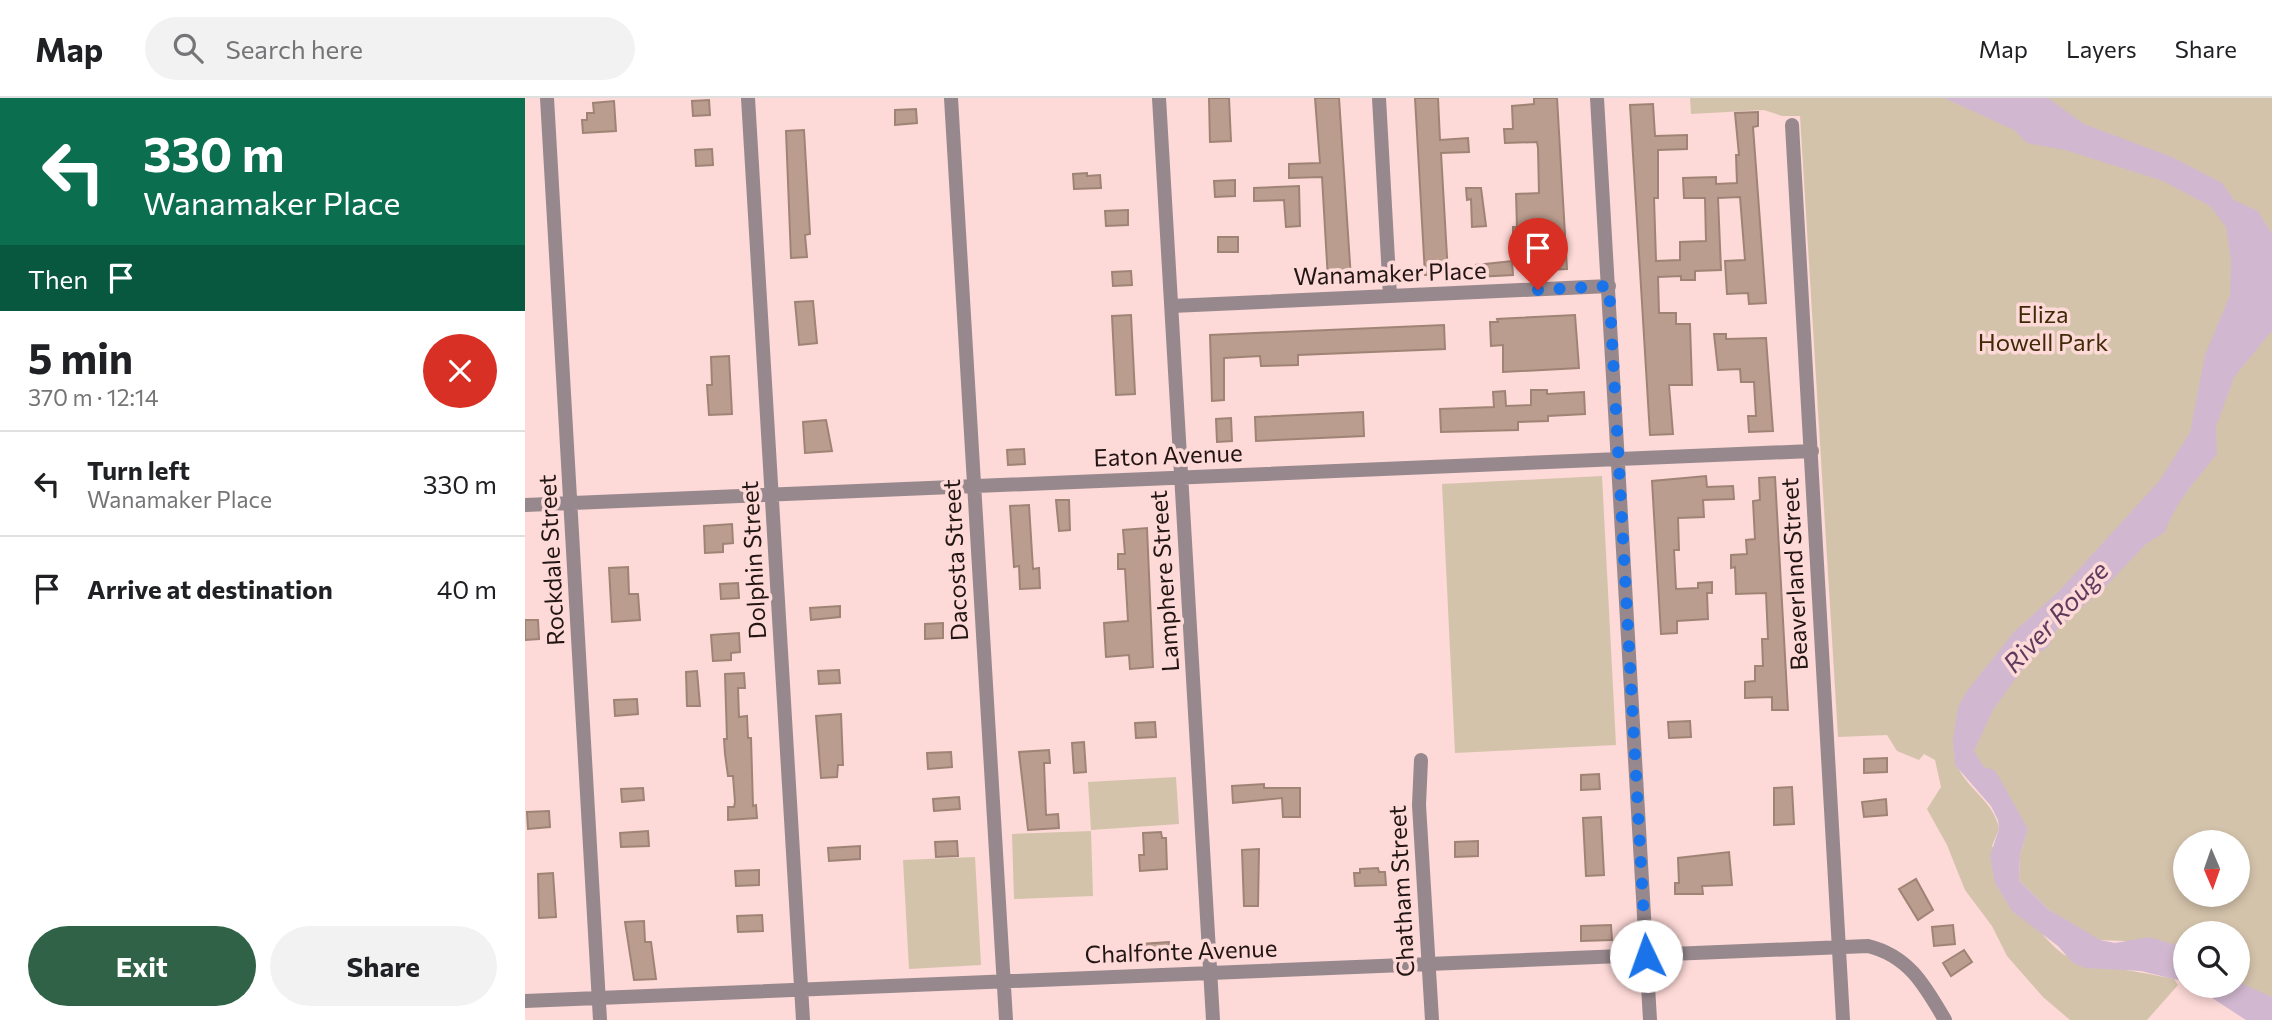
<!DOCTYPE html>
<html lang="en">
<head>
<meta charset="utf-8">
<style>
	:root { --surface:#fff; --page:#f2f2f2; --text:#202124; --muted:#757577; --line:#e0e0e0; --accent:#2f6246 }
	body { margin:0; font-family:Commissioner,sans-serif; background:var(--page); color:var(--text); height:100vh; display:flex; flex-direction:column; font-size:26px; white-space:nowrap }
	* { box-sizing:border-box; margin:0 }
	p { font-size:23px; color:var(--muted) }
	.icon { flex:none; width:38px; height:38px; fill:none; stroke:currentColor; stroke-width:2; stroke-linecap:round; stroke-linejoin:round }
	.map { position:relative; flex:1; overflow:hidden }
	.drawer { display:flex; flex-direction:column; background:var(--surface); width:525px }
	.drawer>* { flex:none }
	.guide { background:#0b6e4f; color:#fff; overflow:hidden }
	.needle { width:46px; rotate:178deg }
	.tools { position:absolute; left:1648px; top:732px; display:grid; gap:14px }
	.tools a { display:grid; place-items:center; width:77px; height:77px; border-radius:50%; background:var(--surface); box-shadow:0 4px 10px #0003; font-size:35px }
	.pin { position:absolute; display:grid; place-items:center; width:60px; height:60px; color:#fff; margin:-72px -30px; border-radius:50% 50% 50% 0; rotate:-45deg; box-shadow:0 0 7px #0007 }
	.pin .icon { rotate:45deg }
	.me { position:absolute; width:77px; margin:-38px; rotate:357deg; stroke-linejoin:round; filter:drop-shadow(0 0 5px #0008) }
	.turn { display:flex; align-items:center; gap:24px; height:147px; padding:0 28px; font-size:32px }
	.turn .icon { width:91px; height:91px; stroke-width:2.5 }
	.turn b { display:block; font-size:49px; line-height:60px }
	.then { display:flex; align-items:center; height:66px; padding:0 28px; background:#0003; gap:14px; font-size:26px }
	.round { display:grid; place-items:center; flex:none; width:74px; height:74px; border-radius:37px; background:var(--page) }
	.head { display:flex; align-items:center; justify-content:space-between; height:119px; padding:0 28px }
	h1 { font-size:42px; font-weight:700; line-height:52px }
	.primary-button { display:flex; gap:14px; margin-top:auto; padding:14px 28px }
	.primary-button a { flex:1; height:80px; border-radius:42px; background:var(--accent); color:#fff; font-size:28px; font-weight:700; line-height:80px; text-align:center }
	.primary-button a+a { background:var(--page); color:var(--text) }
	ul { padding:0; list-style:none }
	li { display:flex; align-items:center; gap:21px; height:105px; padding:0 28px; border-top:2px solid var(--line) }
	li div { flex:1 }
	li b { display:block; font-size:26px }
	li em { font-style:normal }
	header { display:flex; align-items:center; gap:42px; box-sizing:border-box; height:98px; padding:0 35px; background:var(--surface); border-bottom:2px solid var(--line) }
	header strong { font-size:33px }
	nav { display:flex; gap:38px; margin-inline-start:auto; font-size:24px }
	.search { width:490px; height:63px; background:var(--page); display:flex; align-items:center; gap:18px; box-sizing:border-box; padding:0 24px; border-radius:38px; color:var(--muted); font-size:26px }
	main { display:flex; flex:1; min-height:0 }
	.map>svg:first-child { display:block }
	.green { fill:#d4c3ab; fill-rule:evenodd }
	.water { fill:#d1b8d0 }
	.building { fill:#ba9d8e; stroke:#9f8475; stroke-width:2 }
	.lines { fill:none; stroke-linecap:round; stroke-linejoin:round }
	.minor { stroke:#97888d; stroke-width:14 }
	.route { stroke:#1a73e8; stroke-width:12; stroke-dasharray:0 21.6 }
	.labels { text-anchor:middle; stroke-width:7; stroke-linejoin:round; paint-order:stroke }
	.street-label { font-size:24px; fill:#221615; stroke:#fdd9d7 }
	.park-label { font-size:24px; fill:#3f2a06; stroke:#fdd9d7 }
	.water-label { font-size:26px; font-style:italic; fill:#5e3b5d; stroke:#fdd9d7 }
</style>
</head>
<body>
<header>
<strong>Map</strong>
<div class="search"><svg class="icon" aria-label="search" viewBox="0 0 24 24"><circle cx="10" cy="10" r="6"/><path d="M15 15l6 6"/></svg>Search here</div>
<nav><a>Map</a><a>Layers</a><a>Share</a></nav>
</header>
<main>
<section class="drawer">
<div class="guide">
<div class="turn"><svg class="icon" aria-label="left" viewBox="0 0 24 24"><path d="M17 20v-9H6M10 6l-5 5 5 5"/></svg><div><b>330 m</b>Wanamaker Place</div></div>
<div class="then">Then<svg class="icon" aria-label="arrive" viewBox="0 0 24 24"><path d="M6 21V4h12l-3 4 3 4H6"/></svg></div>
</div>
<div class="head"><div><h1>5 min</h1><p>370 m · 12:14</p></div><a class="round" style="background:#d93025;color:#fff"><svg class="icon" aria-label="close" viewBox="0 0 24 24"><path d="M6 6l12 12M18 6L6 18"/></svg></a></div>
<ul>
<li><svg class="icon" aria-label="left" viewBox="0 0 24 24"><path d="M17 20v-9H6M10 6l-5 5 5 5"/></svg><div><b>Turn left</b><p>Wanamaker Place</p></div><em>330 m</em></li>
<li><svg class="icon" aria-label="arrive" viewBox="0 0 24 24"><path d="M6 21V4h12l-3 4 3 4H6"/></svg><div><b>Arrive at destination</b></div><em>40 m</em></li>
</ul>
<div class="primary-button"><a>Exit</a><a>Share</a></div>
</section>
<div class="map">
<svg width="1747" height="922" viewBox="0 0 1747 922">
	<rect width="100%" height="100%" fill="#fdd9d7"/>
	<path class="green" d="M 1165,0 L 1747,0 L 1747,912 L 1713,887 L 1713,835 L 1661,835 L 1661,865 L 1600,843 L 1575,842 L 1563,837 L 1523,811 L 1494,782 L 1495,757 L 1501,737 L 1429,654 C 1431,687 1469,699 1474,731 L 1467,748 C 1487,784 1505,832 1538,856 C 1555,867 1626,875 1649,881 L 1653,887 L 1622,922 L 1545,922 L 1518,899 L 1482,858 L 1467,828 L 1440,792 L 1422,747 L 1402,711 L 1416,689 L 1410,662 L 1399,656 L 1394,662 L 1372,653 L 1362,637 L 1313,639 L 1275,18 L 1257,18 L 1239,12 L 1166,16 ZM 1661,744 L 1713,744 L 1713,796 L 1661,796 Z
		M 1077,378 L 1091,647 L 930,655 L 917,386 Z
		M 651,679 L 654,726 L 566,732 L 563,684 Z
		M 566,733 L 568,798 L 489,801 L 487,736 Z
		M 450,759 L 456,867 L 384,871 L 378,762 Z"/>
	<path class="water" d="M 1419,0 L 1523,0 L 1559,26 L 1647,59 L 1697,85 L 1709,102 L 1733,113 L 1747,136 L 1747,233 L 1709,279 L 1691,329 L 1692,356 C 1673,380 1650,404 1640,434 L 1621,446 L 1580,489 L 1532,531 L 1523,549 L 1506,559 L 1468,612 L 1449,653 L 1459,669 L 1469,672 L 1474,679 L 1503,731 L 1495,757 L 1494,782 L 1523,811 L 1575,842 L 1590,845 L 1624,839 L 1661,850 L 1661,884 L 1616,873 L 1560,870 L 1548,865 L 1533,848 L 1487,813 L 1470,785 L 1465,758 L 1474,731 L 1473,722 L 1466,708 L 1430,667 L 1428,642 L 1433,609 L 1442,593 L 1489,534 L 1535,492 L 1635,382 L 1665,334 L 1680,257 L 1705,197 L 1706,162 L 1701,129 L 1685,108 L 1638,83 L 1540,52 L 1502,45 L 1489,32 Z
		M 1713,884 L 1747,899 L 1747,922 L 1721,922 L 1667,887 L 1713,887 Z"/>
	<path class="building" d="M 684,0 L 704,0 L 706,43 L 685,44 Z
		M 790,0 L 814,0 L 826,181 L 803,182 L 797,79 L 764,80 L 764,66 L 795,65 Z
		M 890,0 L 913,0 L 915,42 L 943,40 L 944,54 L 916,55 L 923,176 L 900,177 Z
		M 1009,0 L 1032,0 L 1042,171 L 1020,172 L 1017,140 L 988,141 L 988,129 L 992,129 L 991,96 L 1014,95 L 1013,50 L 1012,44 L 980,45 L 979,31 L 988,31 L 987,8 L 1009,6 Z
		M 184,2 L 185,17 L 168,18 L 167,3 Z
		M 89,3 L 91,33 L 58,35 L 57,22 L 62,22 L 62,15 L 69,15 L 68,5 Z
		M 1128,6 L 1130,38 L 1162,37 L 1162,51 L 1133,52 L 1133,100 L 1129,100 L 1131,163 L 1155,162 L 1155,144 L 1181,143 L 1180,100 L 1159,100 L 1158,80 L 1191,79 L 1191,86 L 1212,85 L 1211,57 L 1214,57 L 1210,15 L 1233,14 L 1233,28 L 1228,29 L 1241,205 L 1224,206 L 1223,195 L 1202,196 L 1200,163 L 1220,162 L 1215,99 L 1193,100 L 1196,172 L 1170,173 L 1170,182 L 1156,182 L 1156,178 L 1133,179 L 1134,215 L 1151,215 L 1151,226 L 1165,226 L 1167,287 L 1144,287 L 1148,336 L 1125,337 L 1105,7 Z
		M 391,11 L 392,25 L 370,27 L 370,12 Z
		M 279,32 L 285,136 L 280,137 L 282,159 L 266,160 L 261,33 Z
		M 187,51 L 188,67 L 171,68 L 170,52 Z
		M 562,75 L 562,78 L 575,77 L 576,90 L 549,91 L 548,76 Z
		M 710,82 L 710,98 L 690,99 L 689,83 Z
		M 774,88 L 775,128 L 761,129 L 759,102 L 729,103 L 729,90 Z
		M 941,90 L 956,90 L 961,128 L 947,129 L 946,101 L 942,102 Z
		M 603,112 L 603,127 L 581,128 L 580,113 Z
		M 693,139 L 713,139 L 713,154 L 693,154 Z
		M 987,163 L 988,177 L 952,179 L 951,167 Z
		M 606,173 L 607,187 L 588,188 L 587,174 Z
		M 288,203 L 292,245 L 274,247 L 270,204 Z
		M 606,217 L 610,296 L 591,297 L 587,218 Z
		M 1050,217 L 1054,270 L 978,274 L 978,247 L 966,248 L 965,224 L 973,224 L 972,221 Z
		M 919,227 L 920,251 L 773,257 L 773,267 L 736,268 L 735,258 L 699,260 L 699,302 L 687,303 L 685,237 Z
		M 1189,236 L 1201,236 L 1201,241 L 1241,240 L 1248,333 L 1224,334 L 1223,318 L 1231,318 L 1229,284 L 1216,284 L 1215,271 L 1193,272 Z
		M 204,258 L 207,316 L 184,317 L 182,287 L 187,287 L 186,259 Z
		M 1006,292 L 1022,292 L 1022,296 L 1059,294 L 1060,316 L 1023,318 L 1023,323 L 993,324 L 993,332 L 916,334 L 915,311 L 969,309 L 968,294 L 980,293 L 981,308 L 1006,307 Z
		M 838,314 L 839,338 L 731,343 L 730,319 Z
		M 706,320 L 707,343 L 692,344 L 691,321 Z
		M 301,322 L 307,353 L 280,355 L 278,324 Z
		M 499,351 L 500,366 L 483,367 L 482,352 Z
		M 1181,378 L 1182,389 L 1208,388 L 1209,401 L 1178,402 L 1179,419 L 1153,420 L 1154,452 L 1149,452 L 1151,491 L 1173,490 L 1173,485 L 1187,484 L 1187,495 L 1182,495 L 1183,521 L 1152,523 L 1152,535 L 1136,536 L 1127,383 Z
		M 1250,379 L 1263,612 L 1247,612 L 1247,599 L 1220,600 L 1220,584 L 1230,583 L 1230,568 L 1238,568 L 1237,541 L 1243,541 L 1241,495 L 1211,496 L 1210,469 L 1206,470 L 1206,457 L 1222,456 L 1221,442 L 1230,441 L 1228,403 L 1235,402 L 1234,380 Z
		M 531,402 L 544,402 L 545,432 L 534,433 Z
		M 504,407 L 508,471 L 514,470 L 515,490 L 495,491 L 494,468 L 489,469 L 485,408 Z
		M 207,426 L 208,445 L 198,446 L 198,454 L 180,455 L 179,428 Z
		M 622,430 L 628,569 L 605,571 L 604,557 L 581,559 L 579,525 L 603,523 L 600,471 L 593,471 L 593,456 L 600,456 L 598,432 Z
		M 103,469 L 104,496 L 113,496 L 115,522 L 87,524 L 84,470 Z
		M 213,485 L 214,500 L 196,501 L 195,486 Z
		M 315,508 L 315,519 L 286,522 L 285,510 Z
		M 0,522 L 13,522 L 14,541 L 0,542 Z
		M 418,525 L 418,540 L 400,541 L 400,526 Z
		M 214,535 L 215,554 L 206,555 L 206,562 L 188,563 L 186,537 Z
		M 314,572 L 315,585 L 294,586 L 293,573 Z
		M 172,573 L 175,608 L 162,608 L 161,574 Z
		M 219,575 L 220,590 L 213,590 L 214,619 L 222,618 L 223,640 L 226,640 L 228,708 L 231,707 L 232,720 L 203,722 L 203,709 L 209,709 L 210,704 L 208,678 L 203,678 L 200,656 L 199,641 L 202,641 L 200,576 Z
		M 112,601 L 113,616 L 90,618 L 89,602 Z
		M 316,616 L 318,667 L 313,667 L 312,679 L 296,680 L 291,618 Z
		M 1165,623 L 1166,639 L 1144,640 L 1143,624 Z
		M 630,624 L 631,639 L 611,640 L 610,625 Z
		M 559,644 L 561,674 L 549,675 L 547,645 Z
		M 524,652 L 525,665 L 519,665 L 521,717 L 533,716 L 534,730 L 503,732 L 494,654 Z
		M 426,654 L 427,669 L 403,671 L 402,655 Z
		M 1362,660 L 1362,674 L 1339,675 L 1339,661 Z
		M 1074,676 L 1075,691 L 1056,692 L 1056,677 Z
		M 739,686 L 739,690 L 775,690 L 775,719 L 758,719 L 757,700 L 708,705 L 707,688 Z
		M 1267,689 L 1269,726 L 1249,727 L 1249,690 Z
		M 118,690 L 119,702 L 97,704 L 96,691 Z
		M 434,699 L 435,711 L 409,713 L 408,701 Z
		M 1361,701 L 1362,717 L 1339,719 L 1337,704 Z
		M 24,713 L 25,729 L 3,731 L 2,714 Z
		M 1076,719 L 1079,777 L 1061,778 L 1058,720 Z
		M 123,733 L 124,748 L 96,749 L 95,735 Z
		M 636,734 L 637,740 L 641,740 L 642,771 L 615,773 L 614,757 L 619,757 L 618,735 Z
		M 432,743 L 433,758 L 411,759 L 410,744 Z
		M 953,743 L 953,758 L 930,759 L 930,744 Z
		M 335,748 L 335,761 L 304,763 L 303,750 Z
		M 734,751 L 733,808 L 719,808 L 717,752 Z
		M 1204,754 L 1207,787 L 1177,788 L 1178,796 L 1150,796 L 1150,785 L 1154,785 L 1153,760 Z
		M 853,770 L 854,774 L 860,774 L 861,787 L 830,788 L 829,775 L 835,775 L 835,771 Z
		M 234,772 L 234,787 L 211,788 L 210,773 Z
		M 28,775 L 31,819 L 14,820 L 13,776 Z
		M 1391,781 L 1408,812 L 1393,822 L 1374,791 Z
		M 237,817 L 238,833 L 213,834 L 212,818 Z
		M 119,823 L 120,844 L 126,844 L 131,881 L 109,882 L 100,824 Z
		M 1086,827 L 1087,842 L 1056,843 L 1056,828 Z
		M 1428,827 L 1430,846 L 1409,848 L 1407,829 Z
		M 644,844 L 645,859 L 617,860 L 616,846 Z
		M 1439,852 L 1447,864 L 1426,878 L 1418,865 Z"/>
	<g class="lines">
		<path class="minor" d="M 22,0 L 75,922
			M 223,0 L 278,922
			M 426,0 L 481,922
			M 634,0 L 688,922
			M 854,0 L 865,198
			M 1072,0 L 1125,922
			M 1267,27 L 1318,922
			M 647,208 L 1084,188
			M 0,407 L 1287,353
			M 896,662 L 894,707 L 907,922
			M 0,903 L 1343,848 C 1384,858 1400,888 1420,922"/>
	</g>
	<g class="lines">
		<path class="route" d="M 1013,192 L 1084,188 L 1121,858"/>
	</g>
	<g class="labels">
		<g class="street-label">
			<text transform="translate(865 176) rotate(-2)" y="8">Wanamaker Place</text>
			<text transform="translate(643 358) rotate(-2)" y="8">Eaton Avenue</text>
			<text transform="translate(27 462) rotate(-93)" y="8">Rockdale Street</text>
			<text transform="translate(229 462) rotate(-93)" y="8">Dolphin Street</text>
			<text transform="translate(431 462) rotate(-93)" y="8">Dacosta Street</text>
			<text transform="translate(1270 476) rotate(-93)" y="8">Beaverland Street</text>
			<text transform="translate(640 483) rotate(-94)" y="8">Lamphere Street</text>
			<text transform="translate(877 793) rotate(-93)" y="8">Chatham Street</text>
			<text transform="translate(656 854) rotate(-2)" y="8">Chalfonte Avenue</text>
		</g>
		<g class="park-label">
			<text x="1518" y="225">Eliza<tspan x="1518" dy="28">Howell Park</tspan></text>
		</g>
		<g class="water-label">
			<text transform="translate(1531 519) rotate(-47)" y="9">River Rouge</text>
		</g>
	</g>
</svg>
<div class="tools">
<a><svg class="needle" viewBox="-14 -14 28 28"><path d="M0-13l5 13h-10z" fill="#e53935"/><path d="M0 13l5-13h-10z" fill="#757577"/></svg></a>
<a><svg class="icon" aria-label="search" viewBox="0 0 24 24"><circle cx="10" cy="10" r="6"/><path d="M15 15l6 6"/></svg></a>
</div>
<div class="pin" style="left:1013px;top:192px;background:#d93025"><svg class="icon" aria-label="arrive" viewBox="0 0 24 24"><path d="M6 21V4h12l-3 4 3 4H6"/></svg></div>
<svg class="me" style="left:1121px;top:858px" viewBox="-20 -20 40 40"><circle r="19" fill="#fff"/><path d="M0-13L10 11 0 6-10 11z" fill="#1a73e8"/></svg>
</div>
</main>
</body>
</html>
